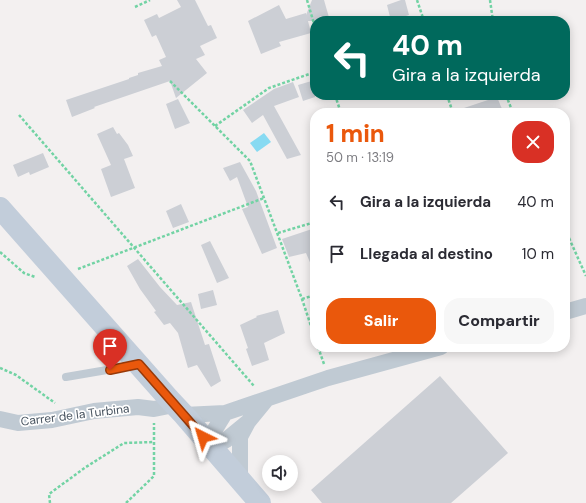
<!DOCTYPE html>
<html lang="es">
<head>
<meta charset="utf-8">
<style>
	:root { --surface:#fff; --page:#f7f7f7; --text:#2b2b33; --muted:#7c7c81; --accent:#ea580c }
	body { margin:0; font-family:"DM Sans",sans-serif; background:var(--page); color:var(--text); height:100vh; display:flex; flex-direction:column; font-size:15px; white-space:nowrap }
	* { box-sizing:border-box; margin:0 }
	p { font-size:13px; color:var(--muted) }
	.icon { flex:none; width:22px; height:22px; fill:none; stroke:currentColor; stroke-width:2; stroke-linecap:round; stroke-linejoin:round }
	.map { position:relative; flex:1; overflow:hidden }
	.sheet { position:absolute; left:310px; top:108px; width:260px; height:244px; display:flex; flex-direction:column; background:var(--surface); border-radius:16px; box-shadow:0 2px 10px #0003 }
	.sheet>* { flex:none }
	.guide { position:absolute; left:310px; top:16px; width:260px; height:84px; border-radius:16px; box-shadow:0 2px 10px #0003; background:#00695c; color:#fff; overflow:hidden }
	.tools { position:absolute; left:262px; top:455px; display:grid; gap:8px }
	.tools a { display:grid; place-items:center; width:36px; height:36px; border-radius:50%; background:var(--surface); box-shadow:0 2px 10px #0003; font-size:20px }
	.pin { position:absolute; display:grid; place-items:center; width:34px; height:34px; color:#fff; margin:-41px -17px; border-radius:50% 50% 50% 0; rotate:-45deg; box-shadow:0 0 4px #0007 }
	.pin .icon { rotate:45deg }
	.me { position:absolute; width:44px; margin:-22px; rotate:320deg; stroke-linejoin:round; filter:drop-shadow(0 0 3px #0008) }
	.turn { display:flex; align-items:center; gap:14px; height:84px; padding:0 16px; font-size:18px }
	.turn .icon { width:52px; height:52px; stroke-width:2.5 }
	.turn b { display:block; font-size:28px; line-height:34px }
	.round { display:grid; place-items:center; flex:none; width:42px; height:42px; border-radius:16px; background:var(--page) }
	.overview { display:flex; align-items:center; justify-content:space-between; height:68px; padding:0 16px }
	h1 { font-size:24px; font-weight:800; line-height:30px; color:var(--accent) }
	.primary-button { display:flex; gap:8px; margin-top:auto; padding:8px 16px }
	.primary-button a { flex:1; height:46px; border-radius:16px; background:var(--accent); color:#fff; font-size:16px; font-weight:800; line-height:46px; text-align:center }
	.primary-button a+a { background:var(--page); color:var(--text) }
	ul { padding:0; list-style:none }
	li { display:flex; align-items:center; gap:12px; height:52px; padding:0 16px }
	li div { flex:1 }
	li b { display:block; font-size:15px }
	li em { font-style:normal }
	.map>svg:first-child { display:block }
	.water { fill:#87daf2 }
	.building { fill:#cccfd5 }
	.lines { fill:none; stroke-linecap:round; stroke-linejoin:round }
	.path { stroke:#72d3a4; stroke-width:2.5; stroke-dasharray:3 2; stroke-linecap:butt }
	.lane { stroke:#c0cad3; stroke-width:8 }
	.street { stroke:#c0cad3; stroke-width:16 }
	.secondary { stroke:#c2cdda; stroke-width:22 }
	.route-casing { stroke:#983908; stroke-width:10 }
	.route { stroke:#ea580c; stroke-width:7 }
	.labels { text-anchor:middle; stroke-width:3.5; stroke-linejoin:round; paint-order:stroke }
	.street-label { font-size:12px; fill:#47535f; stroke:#fff }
</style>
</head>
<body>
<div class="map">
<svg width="586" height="503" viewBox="0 0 586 503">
	<rect width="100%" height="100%" fill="#f3f0f0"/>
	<path class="water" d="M 264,133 L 271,142 L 257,152 L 250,143 Z"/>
	<path class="building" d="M 177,0 L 195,0 L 208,26 L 211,25 L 217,38 L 200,46 L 205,55 L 196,59 L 207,73 L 176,98 L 170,81 L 94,107 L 95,108 L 72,117 L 66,100 L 129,79 L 129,78 L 138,75 L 138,73 L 162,66 L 159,60 L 166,57 L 156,35 L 152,37 L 144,20 L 157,14 L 159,18 L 181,7 Z
		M 312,0 L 324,0 L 330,21 L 308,21 L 311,33 L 279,42 L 281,46 L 261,54 L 248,21 L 279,5 L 286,19 L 306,13 L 306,15 Z
		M 401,0 L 405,0 L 409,15 L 391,21 L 387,5 Z
		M 315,80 L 315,97 L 303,101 L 298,85 Z
		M 293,82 L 299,97 L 274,106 L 301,155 L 287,159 L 263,115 L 252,123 L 243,110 L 274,89 Z
		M 497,97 L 502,109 L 490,113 L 455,113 L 455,111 Z
		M 178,99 L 190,123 L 175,129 L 166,104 Z
		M 113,127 L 117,134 L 119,133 L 128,145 L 133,156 L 124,159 L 135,188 L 111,197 L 101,169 L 111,165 L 97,134 Z
		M 43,153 L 49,167 L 30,175 L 29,172 L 18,177 L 13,165 Z
		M 240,162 L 256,191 L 277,248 L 262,254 L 242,209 L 248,207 L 237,177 L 230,181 L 223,168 Z
		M 181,204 L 189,222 L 173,228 L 166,211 Z
		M 315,228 L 315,274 L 306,253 L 289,257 L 282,239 Z
		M 210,241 L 229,278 L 217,283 L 201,245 Z
		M 138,259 L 160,287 L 177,305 L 191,302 L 205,345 L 209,344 L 221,381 L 211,387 L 197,365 L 188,368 L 178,333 L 170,323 L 164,325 L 154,312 L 156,311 L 140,289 L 127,266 Z
		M 213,290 L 217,305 L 201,309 L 198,294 Z
		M 278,310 L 285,333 L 264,343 L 269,360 L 252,366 L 246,349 L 248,348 L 240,325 L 257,317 L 256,316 Z
		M 440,376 L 508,453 L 451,503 L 322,503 L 311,490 Z"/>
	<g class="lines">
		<path class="path" d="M 307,0 L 315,27
			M 417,0 L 424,21
			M 490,0 L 493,21
			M 135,7 L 150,0
			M 170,81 L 250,161 L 302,299 L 315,338
			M 335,95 L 341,113
			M 447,95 L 453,113
			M 506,95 L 513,113
			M 19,115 L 254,386
			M 215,126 L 269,88 L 315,72
			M 565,229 L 586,276
			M 278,233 L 315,222
			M 0,252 L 24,273 L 35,277
			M 78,269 L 264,198
			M 302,299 L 315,295
			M 318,347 L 324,364
			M 0,368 L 16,375 L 55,403
			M 50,503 L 49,494 L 86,467 L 124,443 L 154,442
			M 126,503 L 154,476 L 154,423"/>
		<path class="lane" d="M 66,377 L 136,365"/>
		<path class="street" d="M 565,312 L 586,306
			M 184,415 L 225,413 L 328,378 L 441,347
			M 0,419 L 18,423 L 52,420 L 94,411 L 138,407 L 154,409 L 174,405
			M 212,448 L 226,440 L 248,422 L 266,400
			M 212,448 L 214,431 L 225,413
			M 240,479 L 240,437 L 248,422"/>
		<path class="secondary" d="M 0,208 L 169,399 L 184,415 L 260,503"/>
	</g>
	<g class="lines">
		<g class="route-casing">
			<path id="route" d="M 110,370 L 139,364 L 203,437"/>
		</g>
		<use href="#route" class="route"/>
	</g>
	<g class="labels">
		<g class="street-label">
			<text transform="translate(75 415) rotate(-7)" y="4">Carrer de la Turbina</text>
		</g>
	</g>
</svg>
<div class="tools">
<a><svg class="icon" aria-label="sound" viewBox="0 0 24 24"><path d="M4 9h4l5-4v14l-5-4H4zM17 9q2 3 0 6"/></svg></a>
</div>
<div class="pin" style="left:110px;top:370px;background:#d93025"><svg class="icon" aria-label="arrive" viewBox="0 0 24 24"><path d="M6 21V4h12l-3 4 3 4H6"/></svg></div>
<svg class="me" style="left:203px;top:437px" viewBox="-20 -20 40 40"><path d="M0-17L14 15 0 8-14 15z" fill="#ea580c" stroke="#fff" stroke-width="4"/></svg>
<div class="guide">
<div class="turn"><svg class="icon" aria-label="left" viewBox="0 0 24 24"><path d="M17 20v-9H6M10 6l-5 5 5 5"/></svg><div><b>40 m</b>Gira a la izquierda</div></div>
</div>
<section class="sheet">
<div class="overview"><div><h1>1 min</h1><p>50 m · 13:19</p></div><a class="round" style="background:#d93025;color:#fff"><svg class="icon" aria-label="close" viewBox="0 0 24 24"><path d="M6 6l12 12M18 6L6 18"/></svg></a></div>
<ul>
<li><svg class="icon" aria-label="left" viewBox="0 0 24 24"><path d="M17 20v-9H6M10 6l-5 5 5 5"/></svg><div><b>Gira a la izquierda</b></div><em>40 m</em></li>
<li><svg class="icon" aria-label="arrive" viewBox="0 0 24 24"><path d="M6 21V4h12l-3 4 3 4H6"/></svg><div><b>Llegada al destino</b></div><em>10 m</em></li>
</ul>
<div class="primary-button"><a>Salir</a><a>Compartir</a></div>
</section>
</div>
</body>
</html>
